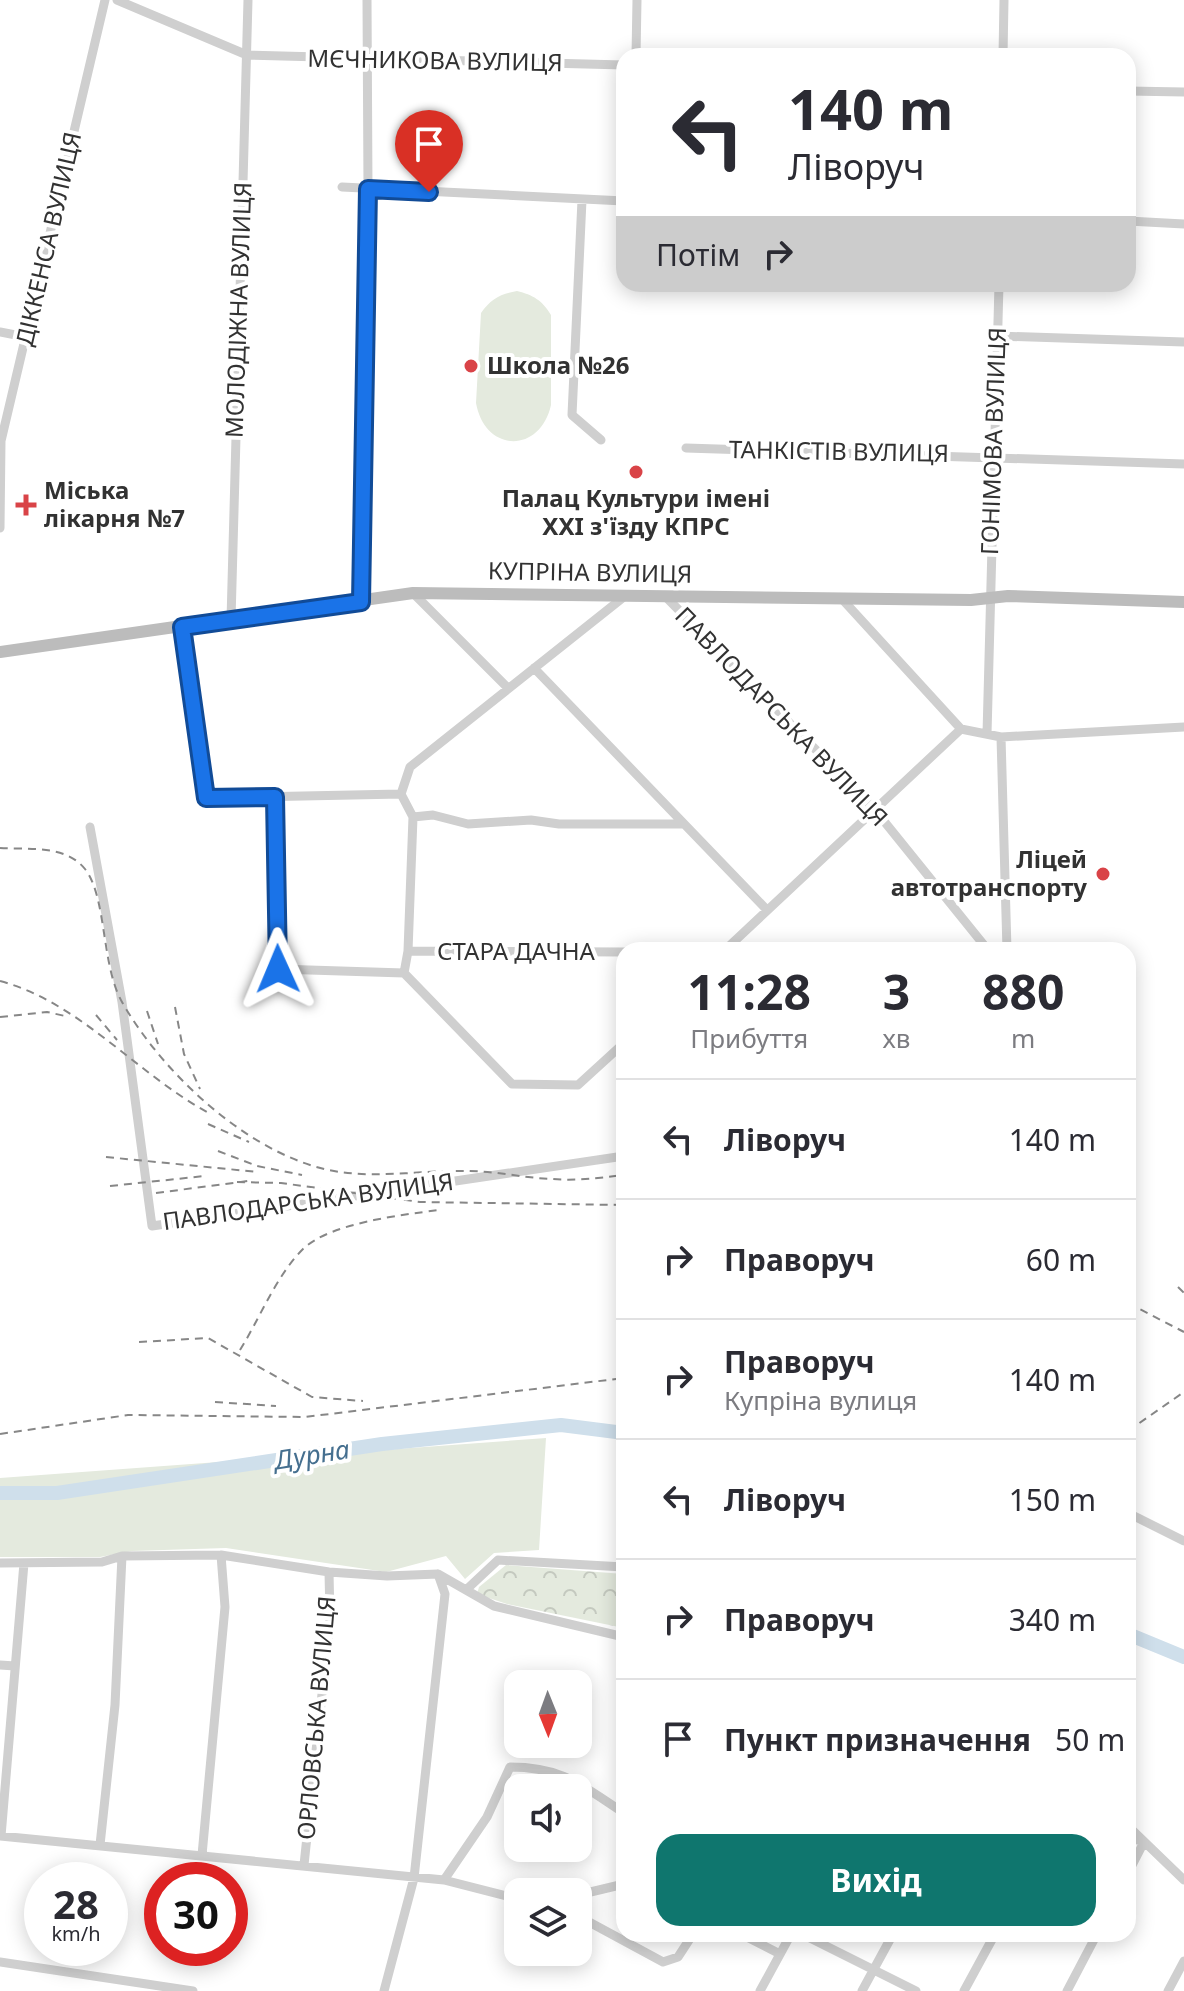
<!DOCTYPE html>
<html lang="uk">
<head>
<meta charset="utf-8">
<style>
	:root { --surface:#fff; --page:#f2f2f3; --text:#2b2b33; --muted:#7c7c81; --line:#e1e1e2; --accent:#0f766e }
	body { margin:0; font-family:"Noto Sans",sans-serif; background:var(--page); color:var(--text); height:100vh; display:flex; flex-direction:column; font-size:30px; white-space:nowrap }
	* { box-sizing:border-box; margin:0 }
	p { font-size:26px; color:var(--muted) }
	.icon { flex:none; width:44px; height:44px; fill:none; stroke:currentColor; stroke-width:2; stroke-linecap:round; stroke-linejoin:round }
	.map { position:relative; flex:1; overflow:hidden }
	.drawer { position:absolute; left:616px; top:942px; width:520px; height:1000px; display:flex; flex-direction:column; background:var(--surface); border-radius:24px; box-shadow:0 4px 20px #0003 }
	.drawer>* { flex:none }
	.top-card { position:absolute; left:616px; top:48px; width:520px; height:244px; border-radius:24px; box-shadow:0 4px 20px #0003; background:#fff; color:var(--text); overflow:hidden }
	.needle { width:52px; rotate:179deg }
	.buttons { position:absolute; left:504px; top:1670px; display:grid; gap:16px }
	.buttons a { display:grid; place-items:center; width:88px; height:88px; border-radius:16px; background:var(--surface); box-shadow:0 4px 20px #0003; font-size:40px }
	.speed { position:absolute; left:24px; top:1862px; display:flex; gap:16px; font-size:40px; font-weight:700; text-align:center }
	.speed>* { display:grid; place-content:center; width:104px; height:104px; border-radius:50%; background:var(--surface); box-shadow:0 4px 20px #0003; line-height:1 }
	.speed small { font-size:20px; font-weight:400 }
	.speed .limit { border:12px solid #d22; background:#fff; color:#111 }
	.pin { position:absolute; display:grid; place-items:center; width:68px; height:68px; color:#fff; margin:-82px -34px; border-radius:50% 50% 50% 0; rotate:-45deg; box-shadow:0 0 8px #0007 }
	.pin .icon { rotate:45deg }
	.me { position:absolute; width:88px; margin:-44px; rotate:359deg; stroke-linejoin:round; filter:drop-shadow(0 0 6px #0008) }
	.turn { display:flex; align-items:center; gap:28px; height:168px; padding:0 40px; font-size:36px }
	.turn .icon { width:104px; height:104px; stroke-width:2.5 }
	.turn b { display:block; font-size:56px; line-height:68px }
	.then { display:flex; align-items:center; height:76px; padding:0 40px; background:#0003; gap:16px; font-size:30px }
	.eta { display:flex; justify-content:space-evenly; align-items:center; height:136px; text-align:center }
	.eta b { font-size:48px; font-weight:700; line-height:56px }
	.action { display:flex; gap:16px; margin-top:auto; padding:16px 40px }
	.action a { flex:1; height:92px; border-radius:24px; background:var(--accent); color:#fff; font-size:32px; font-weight:700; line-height:92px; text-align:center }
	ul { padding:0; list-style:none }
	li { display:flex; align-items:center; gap:24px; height:120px; padding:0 40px; border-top:2px solid var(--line) }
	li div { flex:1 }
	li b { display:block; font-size:30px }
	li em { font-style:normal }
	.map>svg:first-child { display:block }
	.green { fill:#e4eade }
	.forest { fill:url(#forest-crowns) }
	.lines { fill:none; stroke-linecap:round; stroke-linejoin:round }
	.river { stroke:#cfdfeb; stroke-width:14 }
	.street { stroke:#cfcfcf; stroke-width:9 }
	.secondary { stroke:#bcbcbc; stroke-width:12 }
	.rail { stroke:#878787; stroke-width:2; stroke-dasharray:8 6; stroke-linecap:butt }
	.route-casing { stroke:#114b97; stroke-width:20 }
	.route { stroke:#1a73e8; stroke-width:14 }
	.poi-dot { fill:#d94347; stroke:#fff; stroke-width:3 }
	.labels { text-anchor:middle; stroke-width:8; stroke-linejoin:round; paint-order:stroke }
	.street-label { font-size:24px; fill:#323232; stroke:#fff }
	.poi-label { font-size:24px; font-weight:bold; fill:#323232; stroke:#fff; text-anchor:start }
	.water-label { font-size:26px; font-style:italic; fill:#456f8f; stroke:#fff }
</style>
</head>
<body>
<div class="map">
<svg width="1184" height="1991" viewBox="0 0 1184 1991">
	<defs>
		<pattern id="forest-crowns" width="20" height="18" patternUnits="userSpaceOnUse" patternTransform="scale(2)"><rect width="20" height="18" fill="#e4eade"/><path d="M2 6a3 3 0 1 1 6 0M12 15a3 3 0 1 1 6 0" fill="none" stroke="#c4c9bf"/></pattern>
	</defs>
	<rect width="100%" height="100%" fill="#fff"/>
	<path class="green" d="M 517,291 C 533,295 542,300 551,315 L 551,405 C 540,454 485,453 476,403 L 481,313 C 491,299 500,294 517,291 Z
		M 546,1438 L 539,1550 L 494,1553 L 465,1579 L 446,1556 L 386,1572 L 226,1548 L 132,1551 L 100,1557 L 0,1557 L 0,1478 Z"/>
	<path class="forest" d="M 506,1565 L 624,1574 L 624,1628 L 507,1604 L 477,1594 L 479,1587 Z"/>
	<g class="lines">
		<path class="river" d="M 0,1493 L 57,1493 L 382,1444 L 561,1425 L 624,1433
			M 1128,1634 L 1184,1657"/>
		<path class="street" d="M 117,0 L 247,55 L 624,65
			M 636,56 L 637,0
			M 1003,56 L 1004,0
			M 1128,91 L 1184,92
			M 342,187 L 624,201
			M 582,200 L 572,415 L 601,440
			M 1128,221 L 1184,224
			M 0,332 L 26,337
			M 998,336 L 1184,342
			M 686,448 L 1184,464
			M 0,528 L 1,441 L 105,0
			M 413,593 L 508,688
			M 665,596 L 875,810 L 988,950
			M 842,599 L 961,729
			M 361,602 L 368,189 L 367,0
			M 231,620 L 248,0
			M 182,627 L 206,798 L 401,794
			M 534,668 L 767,910
			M 987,734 L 999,284
			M 1001,737 L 1007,950
			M 401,794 L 410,767 L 625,596
			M 401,794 L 413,817 L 408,951 L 404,973
			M 275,797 L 278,969 L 404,973
			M 413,817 L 433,815 L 468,824 L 531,820 L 559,824 L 684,824
			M 90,827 L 122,1002 L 152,1226 L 624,1156
			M 725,950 L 961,729 L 1001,737 L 1184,727
			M 408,951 L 624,952
			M 404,973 L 512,1084 L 578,1085 L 624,1043
			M 1128,1513 L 1184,1541
			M 0,1563 L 102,1562 L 122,1556 L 221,1555 L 329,1572 L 387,1576 L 438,1574 L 494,1606 L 624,1637
			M 466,1590 L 498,1560 L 624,1567
			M 0,1665 L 15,1666
			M 1128,1826 L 1184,1880
			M 0,1836 L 444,1880 L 518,1899
			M 1,1836 L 24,1563
			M 1128,1837 L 1144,1842 L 1128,1873
			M 100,1845 L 115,1705 L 122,1556
			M 202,1855 L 225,1607 L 221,1555
			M 304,1865 L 330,1618 L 329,1572
			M 444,1880 L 487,1817 L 510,1767 C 563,1767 581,1785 624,1813
			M 578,1895 L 624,1884
			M 578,1916 L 663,1962 L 678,1957 L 693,1934
			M 741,1934 L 780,1954
			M 802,1934 L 916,1991
			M 0,1962 L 193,1991
			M 384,1991 L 414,1878 L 445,1594 L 438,1574
			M 760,1991 L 791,1934
			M 862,1991 L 893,1934
			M 964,1991 L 995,1934
			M 1067,1991 L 1097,1934
			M 1168,1991 L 1184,1961"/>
		<path class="secondary" d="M 0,652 L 413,593 L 971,600 L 1008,596 L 1184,602"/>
		<path class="rail" d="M 0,848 C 28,850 65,844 85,869 C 107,897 101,965 122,1002 C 164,1076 255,1160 340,1172 C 381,1178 426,1170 467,1171 C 496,1171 524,1178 552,1179 C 576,1181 600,1178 624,1175
			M 0,981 C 79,1002 136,1073 207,1112
			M 175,1007 L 184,1054 L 200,1089
			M 147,1011 L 158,1044
			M 96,1015 L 117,1040
			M 0,1017 L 47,1012 L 65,1016
			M 208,1124 L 249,1142
			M 218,1151 L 257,1166 L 302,1175
			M 106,1157 L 258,1172
			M 237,1182 L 281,1183 L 420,1202 L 624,1205
			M 110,1186 L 205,1176
			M 156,1193 L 248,1181
			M 1178,1287 L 1184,1293
			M 1128,1303 L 1184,1332
			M 139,1342 L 208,1338 L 312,1397 L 363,1401
			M 240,1350 C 260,1318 276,1276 303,1249 C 330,1223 401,1215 439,1210
			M 215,1402 L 276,1406
			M 1128,1431 L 1184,1392
			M 0,1434 L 128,1415 L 305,1417 L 624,1378"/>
	</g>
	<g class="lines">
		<g class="route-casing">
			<path id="route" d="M 278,969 L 275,797 L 206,798 L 182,627 L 361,602 L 368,189 L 429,192"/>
		</g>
		<use href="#route" class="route"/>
	</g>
	<g class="poi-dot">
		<circle cx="471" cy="366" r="8"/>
		<circle cx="636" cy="472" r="8"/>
		<path d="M22 493h8v8h8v8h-8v8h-8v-8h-8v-8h8z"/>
		<circle cx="1103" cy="874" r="8"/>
	</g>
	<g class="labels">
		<g class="street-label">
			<text transform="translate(435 61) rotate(1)" y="8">МЄЧНИКОВА ВУЛИЦЯ</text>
			<text transform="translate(49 239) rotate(-77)" y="8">ДІККЕНСА ВУЛИЦЯ</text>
			<text transform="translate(239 310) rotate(-88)" y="8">МОЛОДІЖНА ВУЛИЦЯ</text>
			<text transform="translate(994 441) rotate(-88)" y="8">ГОНІМОВА ВУЛИЦЯ</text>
			<text transform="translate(839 452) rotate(1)" y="8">ТАНКІСТІВ ВУЛИЦЯ</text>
			<text transform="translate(590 573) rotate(1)" y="8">КУПРІНА ВУЛИЦЯ</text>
			<text transform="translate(781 717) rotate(46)" y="8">ПАВЛОДАРСЬКА ВУЛИЦЯ</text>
			<text x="516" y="960">СТАРА ДАЧНА</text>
			<text transform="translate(308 1202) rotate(-8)" y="8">ПАВЛОДАРСЬКА ВУЛИЦЯ</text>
			<text transform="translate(317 1718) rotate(-85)" y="8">ОРЛОВСЬКА ВУЛИЦЯ</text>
		</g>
		<g class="poi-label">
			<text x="487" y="374">Школа №26</text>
			<text x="44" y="499">Міська<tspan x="44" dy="28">лікарня №7</tspan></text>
			<text x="636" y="507" text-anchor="middle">Палац Культури імені<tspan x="636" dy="28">XXI з'їзду КПРС</tspan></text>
			<text x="1087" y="868" text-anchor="end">Ліцей<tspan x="1087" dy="28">автотранспорту</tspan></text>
		</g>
		<g class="water-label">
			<text transform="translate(312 1455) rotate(-9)" y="9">Дурна</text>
		</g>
	</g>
</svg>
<div class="buttons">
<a><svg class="needle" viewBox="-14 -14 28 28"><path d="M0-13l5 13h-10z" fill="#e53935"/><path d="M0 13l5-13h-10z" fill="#7c7c81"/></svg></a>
<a><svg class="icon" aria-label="sound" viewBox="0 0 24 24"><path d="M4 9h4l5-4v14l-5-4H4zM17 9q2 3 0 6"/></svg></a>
<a><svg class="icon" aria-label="layers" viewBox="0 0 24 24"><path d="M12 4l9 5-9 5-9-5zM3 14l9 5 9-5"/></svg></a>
</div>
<div class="speed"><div>28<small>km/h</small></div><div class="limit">30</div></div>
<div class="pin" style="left:429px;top:192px;background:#d93025"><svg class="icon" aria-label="arrive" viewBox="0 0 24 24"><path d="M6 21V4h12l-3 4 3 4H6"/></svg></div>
<svg class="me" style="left:278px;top:969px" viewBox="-20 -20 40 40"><path d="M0-17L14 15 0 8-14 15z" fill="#1a73e8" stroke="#fff" stroke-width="4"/></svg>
<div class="top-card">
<div class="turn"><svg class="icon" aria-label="left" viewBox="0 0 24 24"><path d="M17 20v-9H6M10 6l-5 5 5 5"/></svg><div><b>140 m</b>Ліворуч</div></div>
<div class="then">Потім<svg class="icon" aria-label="right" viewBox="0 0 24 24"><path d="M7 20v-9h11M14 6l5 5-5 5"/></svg></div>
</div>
<section class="drawer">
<div class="eta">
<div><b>11:28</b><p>Прибуття</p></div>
<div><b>3</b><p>хв</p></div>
<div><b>880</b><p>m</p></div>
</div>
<ul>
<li><svg class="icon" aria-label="left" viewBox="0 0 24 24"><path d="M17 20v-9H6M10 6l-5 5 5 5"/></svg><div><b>Ліворуч</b></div><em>140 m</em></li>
<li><svg class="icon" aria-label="right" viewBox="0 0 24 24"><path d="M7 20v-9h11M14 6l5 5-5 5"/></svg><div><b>Праворуч</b></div><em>60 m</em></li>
<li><svg class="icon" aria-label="right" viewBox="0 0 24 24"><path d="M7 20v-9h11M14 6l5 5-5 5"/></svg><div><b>Праворуч</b><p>Купріна вулиця</p></div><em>140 m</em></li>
<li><svg class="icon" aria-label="left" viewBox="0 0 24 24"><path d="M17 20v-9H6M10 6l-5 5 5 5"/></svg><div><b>Ліворуч</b></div><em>150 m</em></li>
<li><svg class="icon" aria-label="right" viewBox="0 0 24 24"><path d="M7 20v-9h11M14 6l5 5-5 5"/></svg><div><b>Праворуч</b></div><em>340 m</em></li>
<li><svg class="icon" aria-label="arrive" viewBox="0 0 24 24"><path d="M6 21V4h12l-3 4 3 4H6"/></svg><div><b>Пункт призначення</b></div><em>50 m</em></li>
</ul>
<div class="action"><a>Вихід</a></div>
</section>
</div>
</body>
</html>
